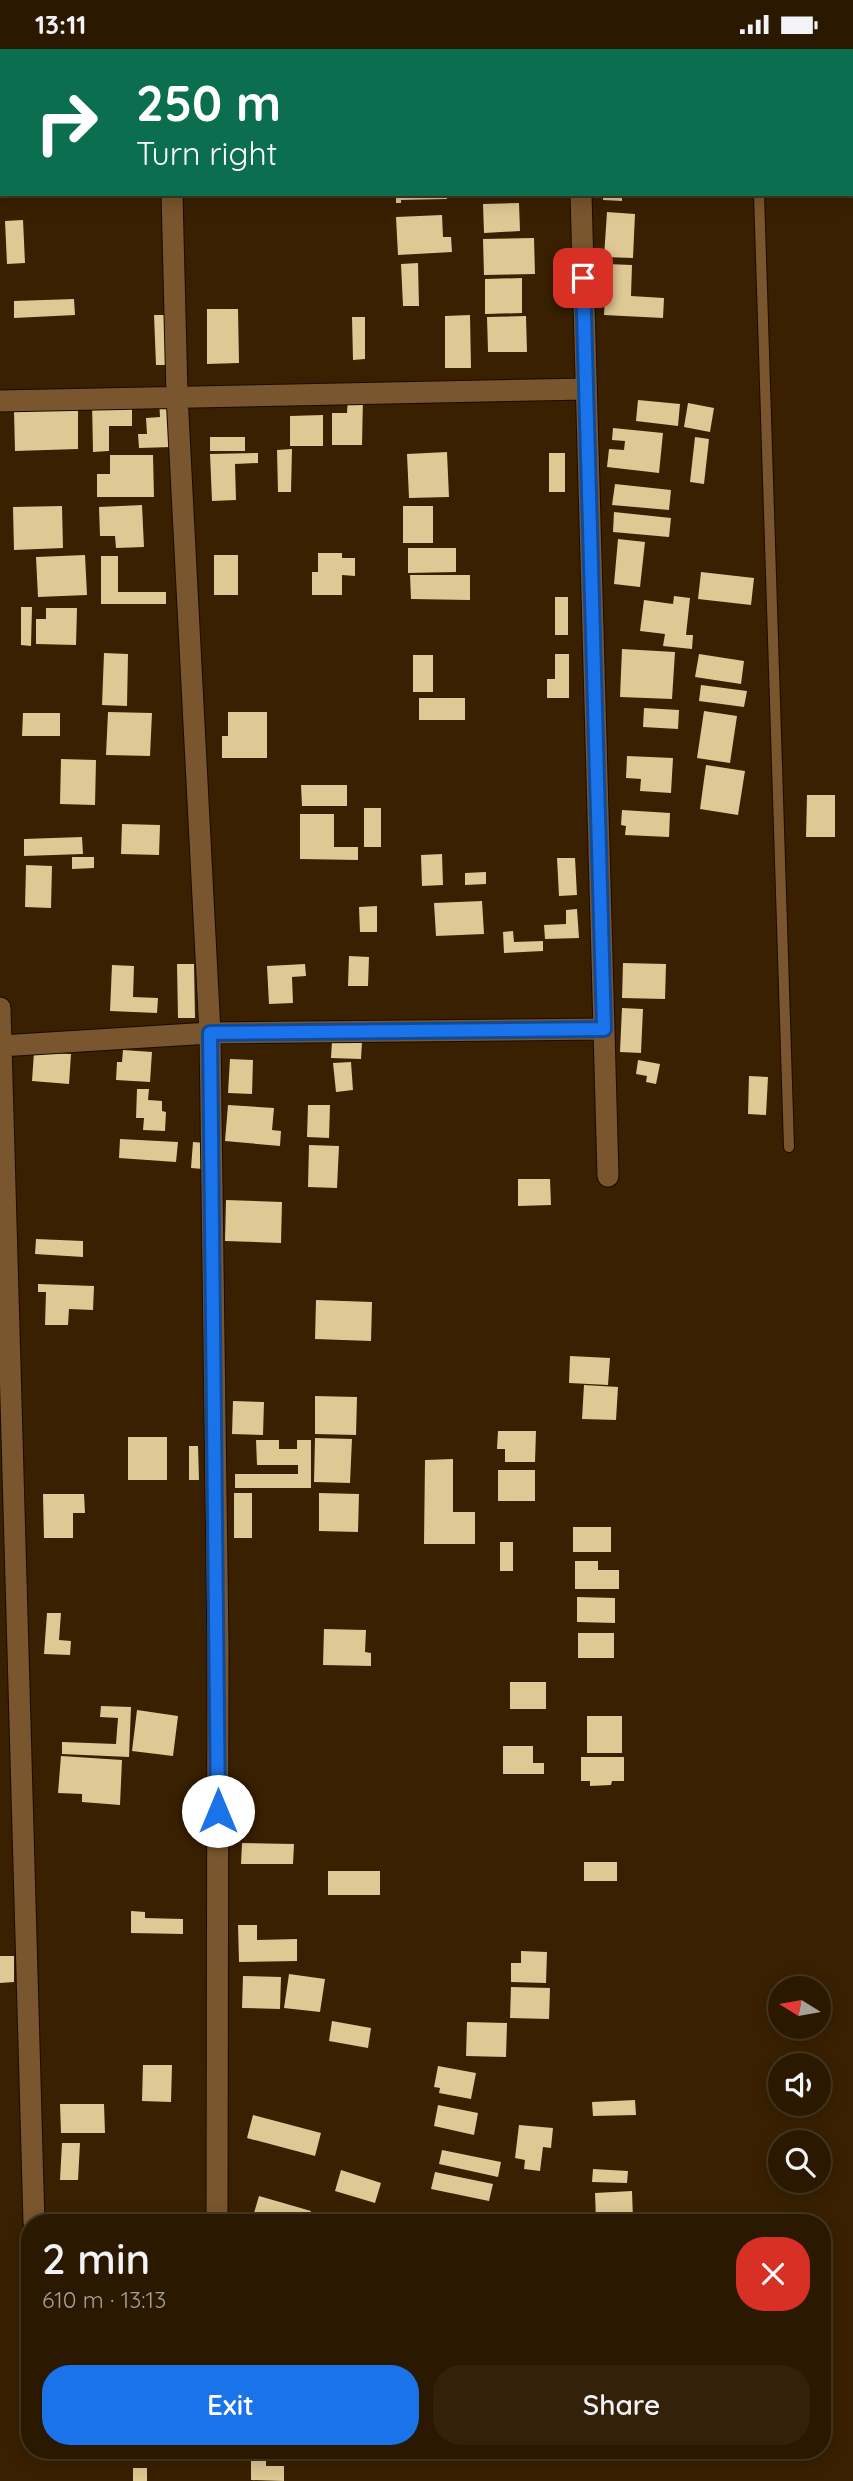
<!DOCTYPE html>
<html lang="en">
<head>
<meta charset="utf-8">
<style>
	:root { --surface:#2b1800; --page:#33210a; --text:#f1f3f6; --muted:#a6a099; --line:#473722; --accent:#1a73e8 }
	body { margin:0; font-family:Quicksand,sans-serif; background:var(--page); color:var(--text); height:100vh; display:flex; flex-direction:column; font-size:26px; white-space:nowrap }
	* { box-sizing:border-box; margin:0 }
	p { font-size:23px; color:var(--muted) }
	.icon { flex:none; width:38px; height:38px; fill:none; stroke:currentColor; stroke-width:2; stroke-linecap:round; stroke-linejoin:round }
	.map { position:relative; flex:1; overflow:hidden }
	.details { position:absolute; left:21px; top:2165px; width:810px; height:245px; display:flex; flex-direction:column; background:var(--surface); border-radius:28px; box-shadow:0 4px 18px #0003,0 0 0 2px var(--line) }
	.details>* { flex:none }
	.hud { position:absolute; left:0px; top:0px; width:854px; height:147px; box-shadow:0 4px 18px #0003,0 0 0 2px var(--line); background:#0b6e4f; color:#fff; overflow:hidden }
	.needle { width:46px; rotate:281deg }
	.fabs { position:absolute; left:768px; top:1927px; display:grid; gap:14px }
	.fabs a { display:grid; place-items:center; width:63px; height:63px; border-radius:50%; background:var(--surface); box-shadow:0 4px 18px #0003,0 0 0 2px var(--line); font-size:35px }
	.pin { position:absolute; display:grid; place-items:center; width:60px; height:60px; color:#fff; margin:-30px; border-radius:14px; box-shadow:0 4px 10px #0006 }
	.me { position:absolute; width:77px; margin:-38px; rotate:0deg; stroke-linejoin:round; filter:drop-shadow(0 0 5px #0008) }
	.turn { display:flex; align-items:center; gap:24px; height:147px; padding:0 21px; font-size:32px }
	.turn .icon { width:91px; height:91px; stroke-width:2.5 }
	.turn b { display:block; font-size:49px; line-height:60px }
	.round { display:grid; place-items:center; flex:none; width:74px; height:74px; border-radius:28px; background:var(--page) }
	.headline { display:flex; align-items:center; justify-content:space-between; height:119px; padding:0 21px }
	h1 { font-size:42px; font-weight:600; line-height:52px }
	.button { display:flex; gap:14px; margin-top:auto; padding:14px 21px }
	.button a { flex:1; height:80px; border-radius:28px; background:var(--accent); color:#fff; font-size:28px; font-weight:600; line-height:80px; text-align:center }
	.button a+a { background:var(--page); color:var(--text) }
	.status { display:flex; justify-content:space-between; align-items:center; height:49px; padding:0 35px; background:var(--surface); direction:ltr }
	.status svg { height:19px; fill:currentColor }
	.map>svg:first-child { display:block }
	.building { fill:#dec893 }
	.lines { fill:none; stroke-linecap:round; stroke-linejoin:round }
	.service-casing { stroke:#1b0b00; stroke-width:12 }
	.minor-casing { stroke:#1b0b00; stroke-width:23 }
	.service { stroke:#79562d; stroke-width:10 }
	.minor { stroke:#79562d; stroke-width:21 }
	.route-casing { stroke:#114b97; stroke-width:18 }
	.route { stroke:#1a73e8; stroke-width:12 }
</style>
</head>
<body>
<div class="status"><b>13:11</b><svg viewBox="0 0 49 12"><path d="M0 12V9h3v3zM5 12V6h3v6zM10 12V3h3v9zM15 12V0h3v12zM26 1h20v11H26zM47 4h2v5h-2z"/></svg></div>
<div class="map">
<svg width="853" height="2432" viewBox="0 0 853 2432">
	<rect width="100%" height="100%" fill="#392000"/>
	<path class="building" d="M 396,145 L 447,145 L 447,150 L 401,151 L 401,154 L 396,154 Z
		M 603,145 L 622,145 L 622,152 L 603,151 Z
		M 519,154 L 520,182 L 484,184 L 483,155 Z
		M 607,163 L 635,165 L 633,209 L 604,208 Z
		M 442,166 L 443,188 L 451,188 L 452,203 L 398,206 L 396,168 Z
		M 23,171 L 25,214 L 7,215 L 5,172 Z
		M 534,189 L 535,225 L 484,226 L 483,190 Z
		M 418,214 L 419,257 L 403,257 L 401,215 Z
		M 607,215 L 632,216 L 631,247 L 664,249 L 663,269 L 604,266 Z
		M 522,229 L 522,264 L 485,265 L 485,230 Z
		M 74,250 L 75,266 L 14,269 L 14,252 Z
		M 207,260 L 238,260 L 239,314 L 207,315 Z
		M 154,266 L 168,266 L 170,316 L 156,316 Z
		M 470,266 L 471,319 L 445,319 L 445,267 Z
		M 526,267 L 527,303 L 488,303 L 487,268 Z
		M 352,268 L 365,268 L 365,310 L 353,311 Z
		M 348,347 L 363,348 L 362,396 L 332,396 L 332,364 L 347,364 Z
		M 159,350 L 171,350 L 172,398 L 139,399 L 138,385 L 147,385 L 146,369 L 160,368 Z
		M 132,351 L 132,377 L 109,377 L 109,402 L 93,403 L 92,352 Z
		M 638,351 L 680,355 L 678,377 L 636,372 Z
		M 688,354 L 714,359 L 710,383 L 684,378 Z
		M 78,361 L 78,400 L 15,402 L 14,362 Z
		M 323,366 L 323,397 L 290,397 L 290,367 Z
		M 613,379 L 663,384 L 659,424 L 607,418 L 609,400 L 624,401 L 625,392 L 612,391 Z
		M 210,388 L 245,388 L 245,402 L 210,402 Z
		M 695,388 L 709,390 L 704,435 L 690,433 Z
		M 292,400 L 291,443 L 278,443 L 277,401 Z
		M 447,403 L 449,448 L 409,449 L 407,405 Z
		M 258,404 L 258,414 L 235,415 L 236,451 L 212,452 L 210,405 Z
		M 549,404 L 565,404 L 565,443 L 549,443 Z
		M 110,406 L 153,406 L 154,448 L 97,448 L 97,425 L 110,425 Z
		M 615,435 L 671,441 L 669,461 L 612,456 Z
		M 142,456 L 144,498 L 116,499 L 115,487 L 100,487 L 99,458 Z
		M 62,457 L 63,499 L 14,501 L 13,458 Z
		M 403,457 L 433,457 L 433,494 L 403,494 Z
		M 614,463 L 671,469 L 669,488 L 613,483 Z
		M 618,490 L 645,493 L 640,538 L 614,535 Z
		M 408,499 L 456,499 L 456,523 L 408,524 Z
		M 318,504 L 342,504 L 342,509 L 355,509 L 355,527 L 342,526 L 342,546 L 312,546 L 312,523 L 318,523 Z
		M 85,506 L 87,546 L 38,548 L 36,508 Z
		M 214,506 L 238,506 L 238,546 L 214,546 Z
		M 101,507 L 118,507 L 118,543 L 166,543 L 166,555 L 101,555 Z
		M 701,523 L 754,529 L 751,556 L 698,550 Z
		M 410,526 L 470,526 L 470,551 L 411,550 Z
		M 674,547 L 690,549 L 686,586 L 693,586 L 692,600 L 663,597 L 665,585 L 640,582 L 644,551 L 673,555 Z
		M 555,548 L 568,548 L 568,586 L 555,586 Z
		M 21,558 L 32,558 L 31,597 L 21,596 Z
		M 46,559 L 77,559 L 76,596 L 36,595 L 36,570 L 46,570 Z
		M 622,600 L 675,603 L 672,650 L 620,648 Z
		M 104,604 L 128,605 L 127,657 L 102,656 Z
		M 555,605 L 569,605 L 569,649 L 547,649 L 547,630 L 555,630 Z
		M 699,605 L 744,612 L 741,635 L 695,628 Z
		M 413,606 L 433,606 L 433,643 L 413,643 Z
		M 701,636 L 747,642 L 744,658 L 699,652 Z
		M 419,649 L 465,649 L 465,671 L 419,671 Z
		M 644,659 L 679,661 L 678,680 L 643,678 Z
		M 704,662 L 737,667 L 730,714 L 697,709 Z
		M 108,663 L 152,664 L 150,707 L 106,706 Z
		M 228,663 L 267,663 L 267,709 L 222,709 L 222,687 L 228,687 Z
		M 23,664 L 60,664 L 60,687 L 22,687 Z
		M 627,707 L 673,709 L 671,744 L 640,742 L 641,730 L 626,729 Z
		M 61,710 L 96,711 L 95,756 L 60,755 Z
		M 706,716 L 745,722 L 738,766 L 700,760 Z
		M 301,736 L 347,736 L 347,757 L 302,757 Z
		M 807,746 L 835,746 L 835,788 L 806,788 Z
		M 364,759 L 381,759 L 381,798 L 364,798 Z
		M 622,761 L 670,764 L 669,788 L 625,786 L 626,777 L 621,776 Z
		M 300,765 L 334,765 L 334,798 L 358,798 L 358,811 L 300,810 Z
		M 122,775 L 160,776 L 159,806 L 121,805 Z
		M 82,788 L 83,805 L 24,807 L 24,790 Z
		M 442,805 L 443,836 L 422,837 L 421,806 Z
		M 72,808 L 94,808 L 94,819 L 72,820 Z
		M 557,809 L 575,809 L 577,846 L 559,847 Z
		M 26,816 L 52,817 L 51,859 L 25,858 Z
		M 486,823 L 486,835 L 465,836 L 465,824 Z
		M 482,852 L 484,885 L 436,887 L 434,854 Z
		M 377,857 L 377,883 L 360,883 L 359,858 Z
		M 577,860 L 579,889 L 545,890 L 544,876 L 566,875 L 566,861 Z
		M 513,882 L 514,893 L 543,892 L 543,902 L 504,904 L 503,883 Z
		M 349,907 L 369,908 L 368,937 L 348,937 Z
		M 623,914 L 666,915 L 665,950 L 622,949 Z
		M 177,915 L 194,915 L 195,969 L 178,969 Z
		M 305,915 L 306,927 L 292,928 L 293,954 L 269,955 L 267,917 Z
		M 112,916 L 134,917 L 133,948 L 158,949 L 157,964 L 110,962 Z
		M 622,959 L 643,960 L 641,1004 L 620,1003 Z
		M 332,992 L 362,993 L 361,1010 L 331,1009 Z
		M 123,1001 L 152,1003 L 150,1033 L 116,1031 L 117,1013 L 122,1013 Z
		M 34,1003 L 71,1005 L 69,1035 L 32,1032 Z
		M 230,1010 L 253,1011 L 252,1045 L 228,1044 Z
		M 638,1011 L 660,1015 L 656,1035 L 646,1033 L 647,1027 L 636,1025 Z
		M 351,1013 L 353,1041 L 336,1043 L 333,1014 Z
		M 749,1027 L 768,1028 L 766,1066 L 748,1065 Z
		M 137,1040 L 149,1040 L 148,1051 L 162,1052 L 162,1062 L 166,1063 L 165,1082 L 143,1081 L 144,1069 L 136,1069 Z
		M 228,1056 L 274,1059 L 272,1081 L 281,1082 L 280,1097 L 225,1092 Z
		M 308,1056 L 330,1056 L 329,1089 L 307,1088 Z
		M 120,1090 L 178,1093 L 176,1113 L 119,1109 Z
		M 193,1093 L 205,1094 L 203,1120 L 191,1119 Z
		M 309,1096 L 339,1097 L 337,1139 L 308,1138 Z
		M 518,1130 L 550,1130 L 551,1156 L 518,1157 Z
		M 226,1151 L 282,1153 L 281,1194 L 225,1192 Z
		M 36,1190 L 83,1192 L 83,1208 L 35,1205 Z
		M 38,1235 L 94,1237 L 93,1261 L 69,1260 L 68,1276 L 45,1276 L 46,1243 L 38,1243 Z
		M 316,1251 L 372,1253 L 371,1292 L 315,1290 Z
		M 570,1307 L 610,1309 L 608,1336 L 569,1334 Z
		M 584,1336 L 618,1338 L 616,1371 L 582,1370 Z
		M 315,1347 L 357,1348 L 356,1386 L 315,1385 Z
		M 233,1352 L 264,1353 L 263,1386 L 232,1385 Z
		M 498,1382 L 536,1382 L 535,1413 L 505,1413 L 505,1400 L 497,1400 Z
		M 128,1388 L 167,1388 L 167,1431 L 128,1431 Z
		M 315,1389 L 352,1390 L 350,1434 L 314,1433 Z
		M 256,1391 L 279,1391 L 279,1400 L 297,1400 L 297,1391 L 311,1391 L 311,1439 L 235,1439 L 235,1425 L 298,1425 L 298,1416 L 257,1416 Z
		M 189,1397 L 198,1397 L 199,1431 L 189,1431 Z
		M 453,1410 L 453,1463 L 475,1463 L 475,1495 L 424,1495 L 425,1411 Z
		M 498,1421 L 535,1421 L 535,1452 L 498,1452 Z
		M 234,1444 L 252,1444 L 252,1489 L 234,1489 Z
		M 319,1444 L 359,1445 L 358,1483 L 319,1482 Z
		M 43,1445 L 84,1445 L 85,1464 L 73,1464 L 73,1489 L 44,1489 Z
		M 573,1478 L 611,1478 L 611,1503 L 573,1503 Z
		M 500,1493 L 513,1493 L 513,1522 L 500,1522 Z
		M 575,1512 L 598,1512 L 598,1521 L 619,1521 L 619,1540 L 575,1540 Z
		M 577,1548 L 615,1549 L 615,1574 L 577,1573 Z
		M 47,1564 L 61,1564 L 59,1591 L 71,1592 L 70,1606 L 44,1605 Z
		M 324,1580 L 366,1581 L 365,1603 L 371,1604 L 371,1617 L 323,1616 Z
		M 578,1584 L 614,1584 L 614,1609 L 578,1609 Z
		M 510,1633 L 546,1633 L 546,1660 L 510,1660 Z
		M 101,1657 L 131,1658 L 129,1708 L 62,1705 L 62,1693 L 116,1695 L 118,1669 L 100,1668 Z
		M 137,1661 L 178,1667 L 173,1707 L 132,1702 Z
		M 587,1667 L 622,1667 L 622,1704 L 587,1704 Z
		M 503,1697 L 533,1697 L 533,1714 L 544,1714 L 544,1725 L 503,1725 Z
		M 61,1707 L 122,1711 L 120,1756 L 82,1753 L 82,1745 L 58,1744 Z
		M 581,1708 L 624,1708 L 624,1732 L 612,1732 L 611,1736 L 590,1737 L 590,1732 L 581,1732 Z
		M 242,1794 L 294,1795 L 293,1815 L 241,1815 Z
		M 584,1813 L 617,1813 L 617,1832 L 584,1832 Z
		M 328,1822 L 380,1822 L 380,1846 L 328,1846 Z
		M 131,1862 L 145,1863 L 145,1869 L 183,1870 L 183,1885 L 131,1884 Z
		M 238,1876 L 257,1876 L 257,1891 L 297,1890 L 297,1912 L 239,1913 Z
		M 521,1902 L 547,1903 L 546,1934 L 511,1933 L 511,1914 L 521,1914 Z
		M 0,1907 L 14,1907 L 14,1933 L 0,1934 Z
		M 289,1925 L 325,1930 L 320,1963 L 284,1959 Z
		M 243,1927 L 281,1928 L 280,1960 L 242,1959 Z
		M 511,1938 L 550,1939 L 549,1970 L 510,1969 Z
		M 332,1972 L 371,1979 L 368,1999 L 329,1992 Z
		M 467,1973 L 507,1974 L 506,2008 L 466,2007 Z
		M 143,2016 L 172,2016 L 171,2053 L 142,2052 Z
		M 438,2017 L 476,2024 L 471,2050 L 439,2044 L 440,2039 L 434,2038 Z
		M 635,2051 L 636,2066 L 593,2067 L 592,2053 Z
		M 60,2055 L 104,2055 L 105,2084 L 61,2084 Z
		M 438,2056 L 478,2064 L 474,2086 L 434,2077 Z
		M 253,2066 L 321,2084 L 315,2107 L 247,2089 Z
		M 519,2076 L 553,2079 L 551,2099 L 543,2098 L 540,2122 L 524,2120 L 525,2111 L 515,2109 Z
		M 62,2094 L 80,2094 L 78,2131 L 60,2131 Z
		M 442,2101 L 501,2113 L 498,2128 L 439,2115 Z
		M 593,2120 L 628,2122 L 627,2134 L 592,2133 Z
		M 341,2121 L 381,2134 L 375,2154 L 335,2142 Z
		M 435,2123 L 493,2135 L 489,2152 L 431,2140 Z
		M 632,2142 L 633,2170 L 596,2172 L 595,2144 Z
		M 259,2147 L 311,2162 L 308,2174 L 251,2174 Z
		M 251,2401 L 266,2401 L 266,2417 L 284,2417 L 284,2432 L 251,2431 Z
		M 133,2419 L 147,2419 L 147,2432 L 133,2432 Z"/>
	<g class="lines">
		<g class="service-casing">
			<path id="service" d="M 755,0 L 755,2
				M 759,145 L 789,1098"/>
		</g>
		<g class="minor-casing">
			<path id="minor" d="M 168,0 L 168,2
				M 577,0 L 577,2
				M 172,145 L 177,346 L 210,984 L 218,1597 L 217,2174
				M 581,145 L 608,1127
				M 0,352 L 586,340
				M 0,959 L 34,2174
				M 0,997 L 210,984 L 604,980"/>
		</g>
		<use href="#service" class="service"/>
		<use href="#minor" class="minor"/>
	</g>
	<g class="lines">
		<g class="route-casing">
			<path id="route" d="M 218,1762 L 210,984 L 604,980 L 583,229"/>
		</g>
		<use href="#route" class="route"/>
	</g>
</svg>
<div class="fabs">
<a><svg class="needle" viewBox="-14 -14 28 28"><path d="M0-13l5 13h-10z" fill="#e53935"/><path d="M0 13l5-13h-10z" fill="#a6a099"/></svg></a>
<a><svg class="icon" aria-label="sound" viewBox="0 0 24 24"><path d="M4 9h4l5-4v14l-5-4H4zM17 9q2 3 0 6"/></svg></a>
<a><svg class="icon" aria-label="search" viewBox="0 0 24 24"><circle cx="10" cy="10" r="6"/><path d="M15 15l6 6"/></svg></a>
</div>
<div class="pin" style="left:583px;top:229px;background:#d93025"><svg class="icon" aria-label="arrive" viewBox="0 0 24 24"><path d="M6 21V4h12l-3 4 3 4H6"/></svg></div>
<svg class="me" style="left:218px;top:1762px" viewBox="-20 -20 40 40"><circle r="19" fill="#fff"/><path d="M0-13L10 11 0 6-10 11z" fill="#1a73e8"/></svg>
<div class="hud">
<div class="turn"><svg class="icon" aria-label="right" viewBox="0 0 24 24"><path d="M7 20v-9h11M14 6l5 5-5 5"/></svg><div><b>250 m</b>Turn right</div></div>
</div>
<section class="details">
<div class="headline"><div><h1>2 min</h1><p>610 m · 13:13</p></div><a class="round" style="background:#d93025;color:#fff"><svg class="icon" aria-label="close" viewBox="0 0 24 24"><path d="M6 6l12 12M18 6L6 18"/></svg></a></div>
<div class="button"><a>Exit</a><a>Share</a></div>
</section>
</div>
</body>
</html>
